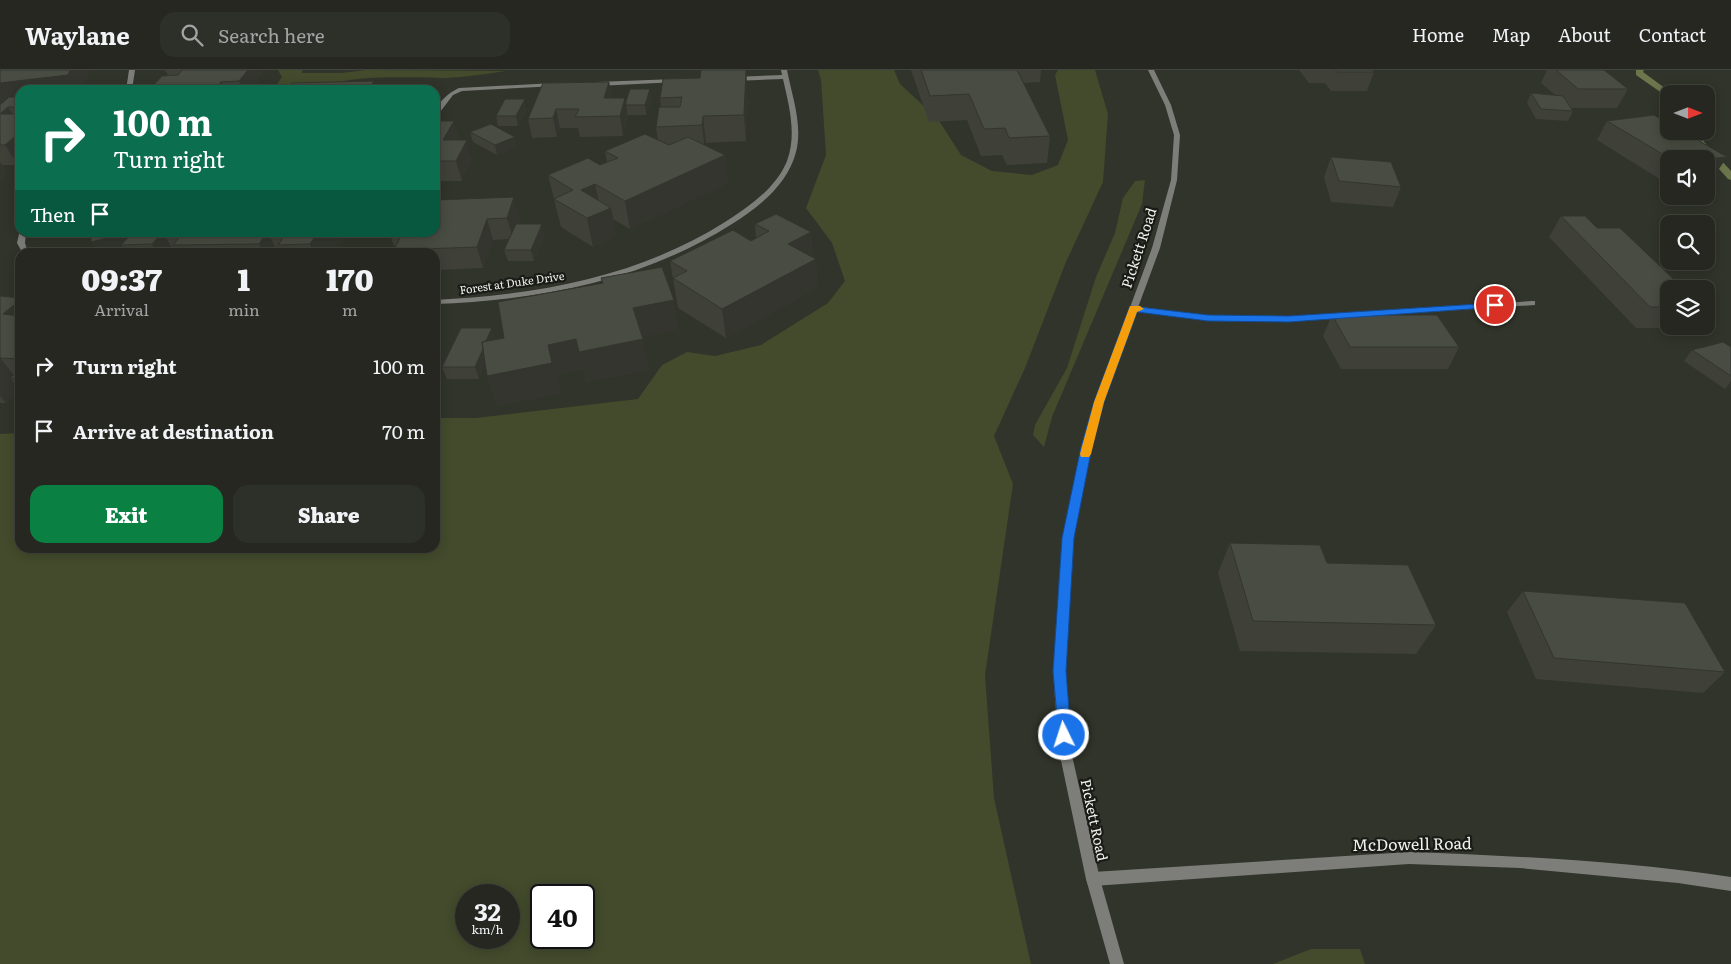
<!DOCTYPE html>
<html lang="en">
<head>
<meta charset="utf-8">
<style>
	:root { --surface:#252720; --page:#2d2f29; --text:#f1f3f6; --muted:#a3a5a5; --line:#42443e; --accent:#0b8043 }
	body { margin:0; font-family:Literata,serif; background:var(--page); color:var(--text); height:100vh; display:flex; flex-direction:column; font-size:19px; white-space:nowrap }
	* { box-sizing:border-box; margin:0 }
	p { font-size:16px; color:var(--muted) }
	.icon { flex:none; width:28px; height:28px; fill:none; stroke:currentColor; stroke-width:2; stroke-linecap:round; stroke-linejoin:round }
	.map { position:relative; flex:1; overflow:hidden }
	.sheet { position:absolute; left:15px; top:178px; width:425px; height:305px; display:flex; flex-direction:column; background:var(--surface); border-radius:15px; box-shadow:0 2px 12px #0003,0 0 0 1px var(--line) }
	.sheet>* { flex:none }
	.hud { position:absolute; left:15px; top:15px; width:425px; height:152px; border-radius:15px; box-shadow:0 2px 12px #0003,0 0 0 1px var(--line); background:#0b6e4f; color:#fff; overflow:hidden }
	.needle { width:32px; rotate:90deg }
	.tools { position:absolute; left:1660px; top:15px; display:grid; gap:10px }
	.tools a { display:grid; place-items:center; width:55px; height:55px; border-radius:10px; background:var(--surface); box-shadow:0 2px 12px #0003,0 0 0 1px var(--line); font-size:25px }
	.speed { position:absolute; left:455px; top:814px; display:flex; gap:10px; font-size:25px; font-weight:700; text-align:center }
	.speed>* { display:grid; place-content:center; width:65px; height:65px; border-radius:50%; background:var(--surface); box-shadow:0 2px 12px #0003,0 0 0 1px var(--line); line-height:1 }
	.speed small { font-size:12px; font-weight:400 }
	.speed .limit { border:2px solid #111; border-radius:8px; background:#fff; color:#111 }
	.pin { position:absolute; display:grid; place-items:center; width:42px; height:42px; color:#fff; margin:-21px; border:2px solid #fff; border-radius:50%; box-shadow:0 1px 5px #0007 }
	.me { position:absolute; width:55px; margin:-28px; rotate:356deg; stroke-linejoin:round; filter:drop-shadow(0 0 4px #0008) }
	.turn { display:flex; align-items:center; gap:18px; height:105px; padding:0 15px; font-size:22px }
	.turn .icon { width:65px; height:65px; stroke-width:2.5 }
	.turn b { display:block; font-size:35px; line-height:42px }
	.then { display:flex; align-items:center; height:48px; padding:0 15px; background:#0003; gap:10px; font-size:19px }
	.eta { display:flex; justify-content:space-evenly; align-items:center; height:85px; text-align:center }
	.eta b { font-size:30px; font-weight:800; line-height:35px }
	.button { display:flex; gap:10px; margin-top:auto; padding:10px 15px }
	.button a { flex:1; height:58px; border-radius:15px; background:var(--accent); color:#fff; font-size:20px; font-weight:800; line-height:58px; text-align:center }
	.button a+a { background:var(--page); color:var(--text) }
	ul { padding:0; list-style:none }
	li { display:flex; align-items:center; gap:15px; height:65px; padding:0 15px }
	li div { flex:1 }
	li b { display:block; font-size:19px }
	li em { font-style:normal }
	header { display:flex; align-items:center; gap:30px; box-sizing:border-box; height:70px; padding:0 25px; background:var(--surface); border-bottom:1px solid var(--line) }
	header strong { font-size:24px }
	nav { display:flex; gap:28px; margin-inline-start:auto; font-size:18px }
	.search { width:350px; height:45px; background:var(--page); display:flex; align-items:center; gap:12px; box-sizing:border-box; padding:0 18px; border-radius:15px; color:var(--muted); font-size:19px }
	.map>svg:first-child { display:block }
	.green { fill:#434b2c; fill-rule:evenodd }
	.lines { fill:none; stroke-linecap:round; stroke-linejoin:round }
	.stream { fill:#6b764c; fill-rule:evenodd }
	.service { fill:#7d7e79; fill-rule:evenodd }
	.minor { fill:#7d7e79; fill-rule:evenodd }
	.tertiary { fill:#7d7e79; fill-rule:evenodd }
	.wall { fill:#3f4139 }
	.shaded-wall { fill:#33352e }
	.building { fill:#494c42; stroke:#33352e }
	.route { fill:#1a73e8; stroke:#114b97 }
	.slow { fill:#f59e0b }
	.labels { text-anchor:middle; stroke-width:4.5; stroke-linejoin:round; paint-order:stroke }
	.far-street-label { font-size:11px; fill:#f1f3ed; stroke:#1a1b17 }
	.street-label { font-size:14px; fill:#f1f3ed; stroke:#1a1b17 }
	.near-street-label { font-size:16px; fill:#f1f3ed; stroke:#1a1b17 }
</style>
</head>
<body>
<header>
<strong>Waylane</strong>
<div class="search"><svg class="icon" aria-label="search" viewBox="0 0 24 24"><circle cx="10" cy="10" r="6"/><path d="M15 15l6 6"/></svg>Search here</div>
<nav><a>Home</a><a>Map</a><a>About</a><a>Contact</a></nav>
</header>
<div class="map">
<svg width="1731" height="894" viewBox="0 0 1731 894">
	<rect width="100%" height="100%" fill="#31342a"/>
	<path class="green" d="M 278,0 L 302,0 L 302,3 L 342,3 L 366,0 L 506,1 C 486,4 466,7 445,8 C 416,8 341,3 321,20 L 273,20 L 282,7 Z
		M 818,0 L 894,0 L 900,14 L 938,49 L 961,85 L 992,101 L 1032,105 L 1058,95 L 1068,70 L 1055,5 L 1058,0 L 1095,0 L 1108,44 L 1103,112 L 1066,192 L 1025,298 L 994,366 L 1013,414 L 985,605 L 994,728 L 1031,894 L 0,894 L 0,364 L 20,363 L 20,478 L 435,478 L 435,348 L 476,348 L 638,329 L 662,295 L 687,282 L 715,286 L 761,275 L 828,233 L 845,211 L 832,173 L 806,138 L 826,85 L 821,10 ZM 466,825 L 509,825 L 509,868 L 466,868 ZM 541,825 L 584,825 L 584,868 L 541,868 Z
		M 1145,110 L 1142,134 L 1052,347 L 1044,377 L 1033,365 L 1035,355 L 1067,298 L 1096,207 L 1115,163 L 1123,128 L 1135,111 Z
		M 1311,879 L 1360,879 L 1365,894 L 1273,894 Z"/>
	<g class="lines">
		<path class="stream" d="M 1636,0 L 1644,0 L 1643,2 L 1673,24 L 1666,26 L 1636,5 Z
			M 1685,61 L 1694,61 L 1731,101 L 1731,110 L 1728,109 Z"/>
		<path class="service" d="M 1532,231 L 1535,231 L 1535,235 L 1289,251 L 1208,250 L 1134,240 L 1130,238 L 1134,236 L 1208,246 L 1289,247 Z"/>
		<path class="minor" d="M 129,0 L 135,0 L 132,20 L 126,20 Z
			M 781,0 L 787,0 C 792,26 803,55 796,82 C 788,114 759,137 732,154 C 642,211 540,230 435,234 L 435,230 C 537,225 638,207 725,152 C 749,137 776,118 787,91 C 797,64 789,36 783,9 L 734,11 L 731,9 L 734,7 L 782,5 Z
			M 675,9 L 677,10 L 677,12 L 597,16 L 594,14 L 597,12 Z
			M 555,13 L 557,14 L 557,16 L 462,21 L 453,25 L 437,46 L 435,47 C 435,34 448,23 459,18 Z
			M 20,160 L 20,162 L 26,162 L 25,173 L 28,182 L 22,182 L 17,173 Z
			M 1409,782 C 1517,786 1624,791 1731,807 L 1731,821 L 1678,813 L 1520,798 L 1409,794 L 1093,816 L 1088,814 L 1086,809 L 1088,804 L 1093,802 Z"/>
		<path class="tertiary" d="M 1148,0 L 1154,0 L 1171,35 L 1180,65 L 1177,110 L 1160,178 L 1103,332 L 1092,377 L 1073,468 L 1065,601 L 1071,681 L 1100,809 L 1124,894 L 1110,894 L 1086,809 L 1059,681 L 1053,601 L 1063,468 L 1082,377 L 1095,332 L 1152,178 L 1171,110 L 1174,65 L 1165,35 Z"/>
	</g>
	<path class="wall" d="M 0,0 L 84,14 L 20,20 L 20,93 L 18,95 L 2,95 L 7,103 L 0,110 Z
		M 165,0 L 262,0 L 263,4 L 257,5 L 263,20 L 149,20 L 168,5 Z
		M 911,0 L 1041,0 L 1040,12 L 1023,13 L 1050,66 L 1047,93 L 1007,95 L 1002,85 L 981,86 L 967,50 L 929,52 Z
		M 1299,0 L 1372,0 L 1374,2 L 1367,21 L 1331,21 L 1325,13 L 1309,13 Z
		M 1547,0 L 1604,0 L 1628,19 L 1617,38 L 1571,38 L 1573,41 L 1568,51 L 1536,49 L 1527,33 L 1531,23 L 1555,25 L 1541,13 Z
		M 609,12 L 612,28 L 626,31 L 652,28 L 646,45 L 628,45 L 628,47 L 623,66 L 580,67 L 578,58 L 560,58 L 557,67 L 532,68 L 528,49 Z
		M 748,25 L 746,71 L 706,73 L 705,76 L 725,85 L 728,113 L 630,159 L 613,149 L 617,166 L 593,177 L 561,157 L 548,105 L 600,95 L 607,92 L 605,81 L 658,70 L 656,57 L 661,37 L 660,28 Z
		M 527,39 L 518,56 L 498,56 L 496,46 Z
		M 1654,45 L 1669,54 L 1669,61 L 1682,61 L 1727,87 L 1714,106 L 1706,107 L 1706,89 L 1669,89 L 1669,112 L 1666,113 L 1597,70 L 1607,51 Z
		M 435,51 L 460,70 L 472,89 L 462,111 L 435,111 Z
		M 470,62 L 517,77 L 497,85 L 473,72 Z
		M 1331,87 L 1401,117 L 1393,137 L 1331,132 L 1324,107 Z
		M 435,130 L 520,148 L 518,154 L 545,165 L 534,191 L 508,191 L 504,180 L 510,169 L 493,170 L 483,198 L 435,200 L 435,182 L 395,182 L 394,180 L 396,176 L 394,176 L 389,162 L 435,162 Z
		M 1561,146 L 1669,219 L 1669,256 L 1688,256 L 1687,258 L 1636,258 L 1549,167 Z
		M 755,154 L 811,162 L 812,186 L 816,189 L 817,218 L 726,268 L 678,238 L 670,191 L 751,171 L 756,168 Z
		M 91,162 L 339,162 L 343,172 L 336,182 L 126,182 L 123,177 L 98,182 L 91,172 Z
		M 0,226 L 20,228 L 20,321 L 6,333 L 0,333 Z
		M 1332,245 L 1459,277 L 1448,299 L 1341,299 L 1323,266 Z
		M 679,260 L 642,267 L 649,300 L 586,312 L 583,299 L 557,305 L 561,323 L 497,336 L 487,306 L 485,294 L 479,309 L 447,309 L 442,297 L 496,269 Z
		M 1731,277 L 1731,317 L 1725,319 L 1684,291 L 1692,280 Z
		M 1230,473 L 1327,493 L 1436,555 L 1416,584 L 1240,581 L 1218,503 Z
		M 1523,521 L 1725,602 L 1703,623 L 1536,609 L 1507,542 Z"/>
	<path class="shaded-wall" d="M 28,0 L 91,0 L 84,14 L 87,20 L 20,20 L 20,37 L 8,37 L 20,56 L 0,45 L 0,13 Z
		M 207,0 L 262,0 L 263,4 L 257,5 L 263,20 L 243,20 L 239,11 L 221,12 L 224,20 L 215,20 Z
		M 746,0 L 748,25 L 746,71 L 744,45 Z
		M 374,11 L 378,20 L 368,20 Z
		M 609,12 L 612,30 L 607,47 L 604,28 Z
		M 650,19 L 652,28 L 646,45 L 645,35 Z
		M 625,28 L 628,47 L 623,66 L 620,46 Z
		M 525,29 L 527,39 L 518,56 L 516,46 Z
		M 556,39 L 560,58 L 557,67 L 553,48 Z
		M 703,46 L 706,73 L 705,82 L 702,55 Z
		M 454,51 L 460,70 L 443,70 Z
		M 20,62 L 20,93 L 18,95 L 5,75 Z
		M 515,67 L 517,77 L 497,85 L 495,75 Z
		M 467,70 L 472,89 L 462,111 L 456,91 Z
		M 725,85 L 728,113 L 630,159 L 625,131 Z
		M 1727,87 L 1714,106 L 1706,107 L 1706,89 Z
		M 0,92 L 7,103 L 0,110 Z
		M 595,114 L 601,142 L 581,120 Z
		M 514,127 L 520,148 L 513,169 L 507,148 Z
		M 611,138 L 617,166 L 593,177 L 587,148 Z
		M 487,149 L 493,170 L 483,198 L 477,177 Z
		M 542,154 L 545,165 L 534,191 L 531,180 Z
		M 131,162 L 151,162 L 121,175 L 123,177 L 98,182 L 91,172 Z
		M 163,162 L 174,182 L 156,182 L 152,174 Z
		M 268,162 L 277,182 L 263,182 L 259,174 Z
		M 314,162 L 339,162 L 343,172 L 336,182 L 313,182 L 310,174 Z
		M 811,162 L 812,191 L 816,189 L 817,218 L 726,268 L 722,239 L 788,174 Z
		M 20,230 L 20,267 L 3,244 Z
		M 674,230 L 679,260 L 639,268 L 633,238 Z
		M 492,258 L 496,269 L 479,309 L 475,297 Z
		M 576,269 L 643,269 L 649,300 L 586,312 L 583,299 L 557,305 L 561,323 L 497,336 L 487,306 L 548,275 Z
		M 0,288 L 17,309 L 10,308 L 20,321 L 6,333 L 0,326 Z
		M 1731,311 L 1731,317 L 1725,319 Z"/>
	<path class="building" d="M 0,0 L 70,0 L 68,5 L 0,13 Z
		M 182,0 L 248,0 L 239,11 L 221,12 L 215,20 L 236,19 L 235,20 L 149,20 L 162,6 L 178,5 Z
		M 701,0 L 746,0 L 744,45 L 703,46 L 702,55 L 656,57 L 659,37 L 680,37 L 682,27 L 660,28 L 663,9 L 700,8 Z
		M 921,0 L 1017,0 L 1050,66 L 1009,68 L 1005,58 L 984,59 L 969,24 L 930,26 Z
		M 1335,0 L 1372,0 L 1374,2 L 1337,2 Z
		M 1556,0 L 1604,0 L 1628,19 L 1578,19 Z
		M 374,11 L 368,20 L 285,20 L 292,13 Z
		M 609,12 L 604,28 L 625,28 L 620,46 L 575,47 L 579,39 L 556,39 L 553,48 L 528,49 L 543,13 Z
		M 630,19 L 650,19 L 645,35 L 626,35 L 626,31 Z
		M 1531,23 L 1563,26 L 1573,41 L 1541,39 Z
		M 9,27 L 20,27 L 20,37 L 8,37 L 0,44 L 0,35 Z
		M 505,29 L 525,29 L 516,46 L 496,46 Z
		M 0,44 L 20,44 L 20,62 L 5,75 L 0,75 Z
		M 1654,45 L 1669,54 L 1669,61 L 1682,61 L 1727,87 L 1706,89 L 1671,89 L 1607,51 Z
		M 435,51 L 454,51 L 443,70 L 467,70 L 456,91 L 435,91 Z
		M 491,54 L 515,67 L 495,75 L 470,62 Z
		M 645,64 L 669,75 L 688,67 L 725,85 L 625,131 L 595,114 L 581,120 L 611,138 L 587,148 L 554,129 L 573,120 L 548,105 L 588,88 L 600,95 L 618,88 L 605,81 Z
		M 1331,87 L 1391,92 L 1401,117 L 1339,111 Z
		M 514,127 L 507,148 L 487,149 L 477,177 L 394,180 L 403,162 L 435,162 L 435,130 Z
		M 776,144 L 811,162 L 788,174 L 816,189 L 722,239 L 673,208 L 687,201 L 670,191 L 733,160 L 751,171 L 769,161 L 755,154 Z
		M 1561,146 L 1585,146 L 1597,158 L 1620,158 L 1684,219 L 1669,219 L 1669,237 L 1650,237 Z
		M 516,154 L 542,154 L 531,180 L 504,180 Z
		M 91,162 L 131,162 L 91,172 Z
		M 133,162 L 163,162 L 152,174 L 121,175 Z
		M 184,162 L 267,162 L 259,174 L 173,175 Z
		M 287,162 L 318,162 L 310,174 L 278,175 Z
		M 662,197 L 674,230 L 633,238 L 643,269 L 579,282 L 576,269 L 548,275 L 552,293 L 487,306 L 482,272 L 504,268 L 498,232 L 603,213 L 601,208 Z
		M 0,226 L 20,228 L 20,230 L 3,244 L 20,246 L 20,289 L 0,288 Z
		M 1332,245 L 1437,245 L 1459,277 L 1350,277 Z
		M 461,258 L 492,258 L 486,271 L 482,272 L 483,279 L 475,297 L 442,297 Z
		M 1723,272 L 1731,277 L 1731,306 L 1692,280 Z
		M 20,300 L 20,309 L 10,308 Z
		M 1230,473 L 1320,475 L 1327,493 L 1408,495 L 1436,555 L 1253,551 Z
		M 1523,521 L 1685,533 L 1725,602 L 1554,588 Z"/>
	<path class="route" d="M 1495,233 L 1498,233 L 1498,237 L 1289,252 L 1208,251 L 1137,242 L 1104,332 L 1092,377 L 1074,468 L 1066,601 L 1071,665 L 1069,669 L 1064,671 L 1059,669 L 1053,601 L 1062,468 L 1081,377 L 1094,332 L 1130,236 L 1208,245 L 1289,246 Z"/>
	<path class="slow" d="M 1130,236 L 1140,236 L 1144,239 L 1137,242 L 1104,332 L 1091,384 L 1089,387 L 1081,387 L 1080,384 L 1094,332 Z"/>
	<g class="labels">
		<g class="far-street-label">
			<text transform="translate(512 213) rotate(-8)" y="4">Forest at Duke Drive</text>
		</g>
		<g class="street-label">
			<text transform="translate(1139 178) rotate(-72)" y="5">Pickett Road</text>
			<text transform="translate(1094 750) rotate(78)" y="5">Pickett Road</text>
		</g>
		<g class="near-street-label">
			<text transform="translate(1412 774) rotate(-1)" y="6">McDowell Road</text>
		</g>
	</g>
</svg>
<div class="tools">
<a><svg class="needle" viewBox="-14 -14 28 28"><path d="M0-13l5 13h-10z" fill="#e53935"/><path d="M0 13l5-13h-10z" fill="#a3a5a5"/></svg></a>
<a><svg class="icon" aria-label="sound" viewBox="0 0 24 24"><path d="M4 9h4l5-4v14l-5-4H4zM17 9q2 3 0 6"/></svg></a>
<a><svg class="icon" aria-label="search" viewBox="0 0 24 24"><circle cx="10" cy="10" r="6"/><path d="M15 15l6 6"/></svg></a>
<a><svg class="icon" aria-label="layers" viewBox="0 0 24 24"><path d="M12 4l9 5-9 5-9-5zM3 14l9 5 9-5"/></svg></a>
</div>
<div class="speed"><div>32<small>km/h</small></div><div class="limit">40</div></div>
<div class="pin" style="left:1495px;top:235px;background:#d93025"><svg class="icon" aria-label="arrive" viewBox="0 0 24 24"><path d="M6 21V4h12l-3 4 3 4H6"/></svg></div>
<svg class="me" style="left:1064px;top:665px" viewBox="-20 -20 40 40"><circle r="17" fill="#1a73e8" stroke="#fff" stroke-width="3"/><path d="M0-11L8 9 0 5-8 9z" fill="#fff"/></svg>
<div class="hud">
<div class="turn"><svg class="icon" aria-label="right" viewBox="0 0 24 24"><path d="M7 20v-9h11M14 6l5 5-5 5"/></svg><div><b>100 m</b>Turn right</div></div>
<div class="then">Then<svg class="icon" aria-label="arrive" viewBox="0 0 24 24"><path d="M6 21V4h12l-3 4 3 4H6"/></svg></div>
</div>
<section class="sheet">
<div class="eta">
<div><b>09:37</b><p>Arrival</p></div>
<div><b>1</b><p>min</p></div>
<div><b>170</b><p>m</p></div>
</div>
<ul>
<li><svg class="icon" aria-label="right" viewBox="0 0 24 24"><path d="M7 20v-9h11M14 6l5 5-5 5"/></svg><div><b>Turn right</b></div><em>100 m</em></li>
<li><svg class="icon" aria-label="arrive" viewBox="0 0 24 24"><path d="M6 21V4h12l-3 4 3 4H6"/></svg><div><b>Arrive at destination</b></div><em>70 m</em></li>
</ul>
<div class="button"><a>Exit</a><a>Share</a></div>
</section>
</div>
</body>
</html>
